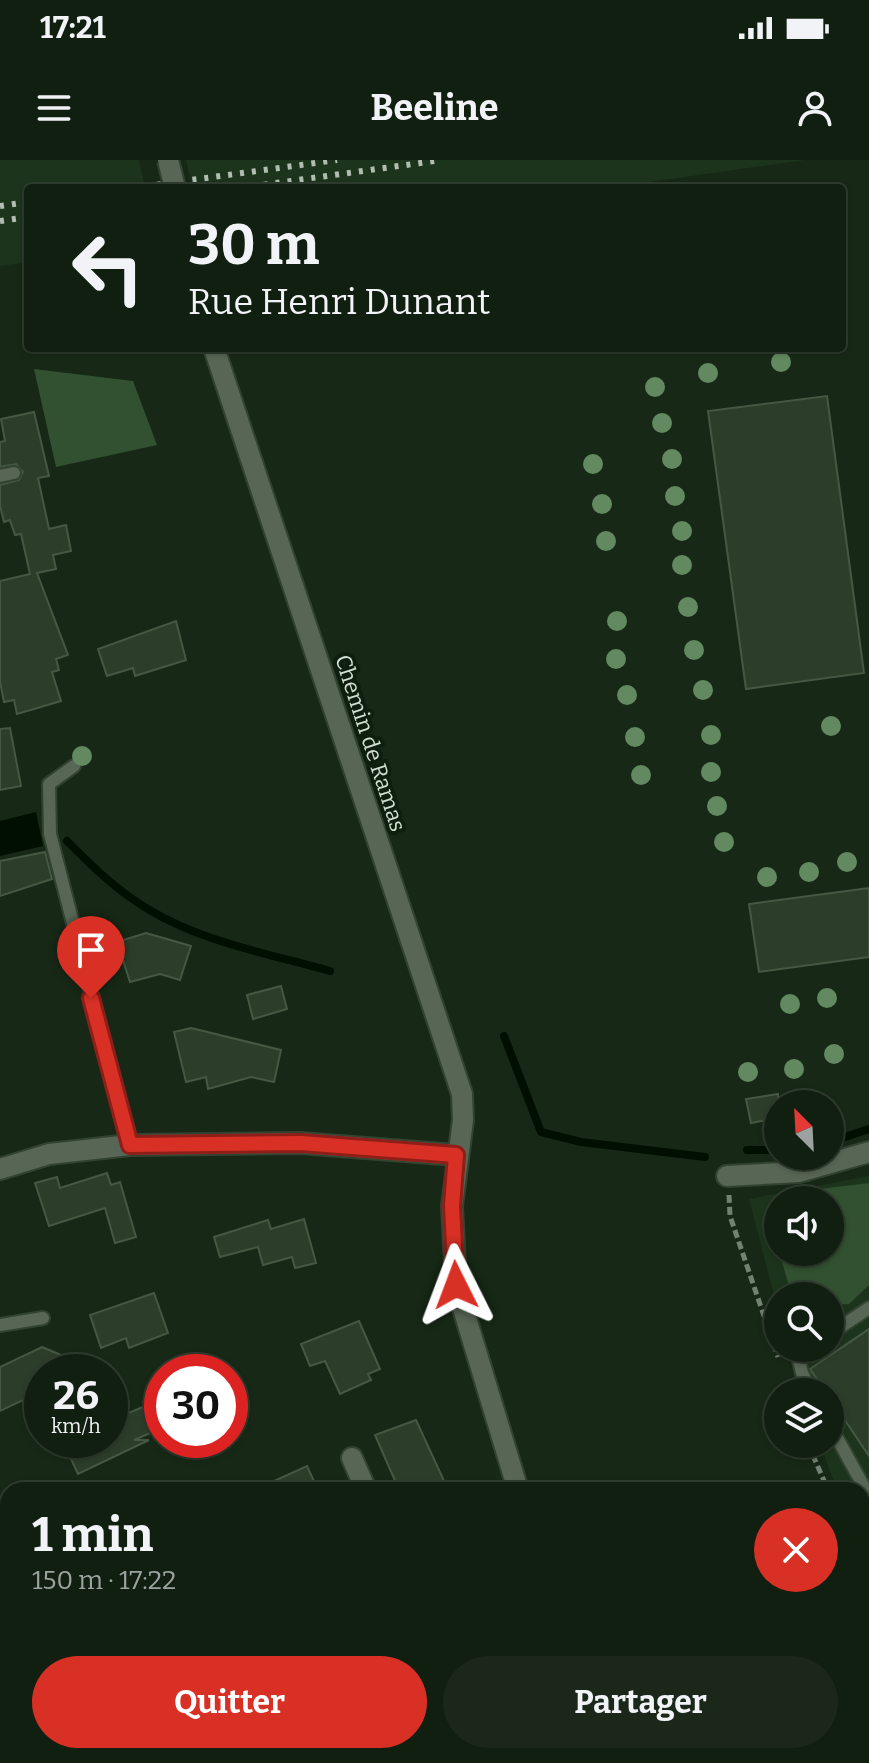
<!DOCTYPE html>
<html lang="fr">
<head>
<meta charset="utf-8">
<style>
	:root { --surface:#111f10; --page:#1a2719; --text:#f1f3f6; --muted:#9ca29f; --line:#303d30; --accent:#d93025 }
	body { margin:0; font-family:Bitter,serif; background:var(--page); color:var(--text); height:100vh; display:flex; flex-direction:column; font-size:30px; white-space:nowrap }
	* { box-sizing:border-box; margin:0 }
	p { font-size:26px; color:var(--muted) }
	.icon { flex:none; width:44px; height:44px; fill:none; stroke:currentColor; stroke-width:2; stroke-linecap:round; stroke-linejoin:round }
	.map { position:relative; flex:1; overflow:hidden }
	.details { position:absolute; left:0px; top:1322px; width:870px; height:282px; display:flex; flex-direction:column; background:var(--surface); border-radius:24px 24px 0 0; box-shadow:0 2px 6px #0004,0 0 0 2px var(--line) }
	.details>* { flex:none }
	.guide { position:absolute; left:24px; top:24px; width:822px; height:168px; border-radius:8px; box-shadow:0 2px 6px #0004,0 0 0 2px var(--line); background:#111f10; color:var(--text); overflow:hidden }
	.needle { width:52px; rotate:336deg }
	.controls { position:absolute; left:764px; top:930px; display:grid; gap:16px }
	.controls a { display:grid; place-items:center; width:80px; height:80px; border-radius:50%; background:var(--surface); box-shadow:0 2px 6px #0004,0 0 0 2px var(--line); font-size:40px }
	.speed { position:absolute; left:24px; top:1194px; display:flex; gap:16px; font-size:40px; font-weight:700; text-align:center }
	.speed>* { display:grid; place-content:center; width:104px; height:104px; border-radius:50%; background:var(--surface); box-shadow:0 2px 6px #0004,0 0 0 2px var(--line); line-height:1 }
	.speed small { font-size:20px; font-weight:400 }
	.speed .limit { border:12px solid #d22; background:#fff; color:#111 }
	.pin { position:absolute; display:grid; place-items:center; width:68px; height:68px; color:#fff; margin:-82px -34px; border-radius:50% 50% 50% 0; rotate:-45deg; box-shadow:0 0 8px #0007 }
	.pin .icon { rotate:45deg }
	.me { position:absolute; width:88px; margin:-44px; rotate:357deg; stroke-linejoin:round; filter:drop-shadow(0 0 6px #0008) }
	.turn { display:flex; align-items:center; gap:28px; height:168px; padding:0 32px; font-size:36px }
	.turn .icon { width:104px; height:104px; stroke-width:2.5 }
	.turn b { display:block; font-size:56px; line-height:68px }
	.round { display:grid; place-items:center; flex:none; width:84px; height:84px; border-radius:42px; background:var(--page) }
	.head { display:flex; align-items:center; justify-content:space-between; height:136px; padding:0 32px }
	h1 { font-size:48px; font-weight:700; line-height:60px }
	.action { display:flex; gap:16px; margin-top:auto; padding:16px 32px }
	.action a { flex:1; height:92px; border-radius:48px; background:var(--accent); color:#fff; font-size:32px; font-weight:700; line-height:92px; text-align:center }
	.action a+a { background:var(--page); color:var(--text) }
	.status { display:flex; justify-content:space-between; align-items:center; height:56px; padding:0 40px; background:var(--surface); direction:ltr }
	.status svg { height:22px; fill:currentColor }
	header { display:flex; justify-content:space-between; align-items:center; height:104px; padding:0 32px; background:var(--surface); font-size:36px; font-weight:700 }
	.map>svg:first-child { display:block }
	.built { fill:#1d341c; fill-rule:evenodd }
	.green { fill:#315130 }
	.water { fill:#000f00 }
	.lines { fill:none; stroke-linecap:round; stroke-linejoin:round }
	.stream { stroke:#000f00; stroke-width:8 }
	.building { fill:#2c3e2a; stroke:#455843; stroke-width:2 }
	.service-casing { stroke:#324331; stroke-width:16 }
	.pedestrian-casing { stroke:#324331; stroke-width:22 }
	.minor-casing { stroke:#324331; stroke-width:24 }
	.path { stroke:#728171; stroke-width:5; stroke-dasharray:8 4; stroke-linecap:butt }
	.service { stroke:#576655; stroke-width:12 }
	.pedestrian { stroke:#576655; stroke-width:18 }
	.minor { stroke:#576655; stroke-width:20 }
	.rail { stroke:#b1bdb0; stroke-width:6; stroke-dasharray:4 8; stroke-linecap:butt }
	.minor-bridge-casing { stroke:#324331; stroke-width:24; stroke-linecap:butt }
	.minor-bridge { stroke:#576655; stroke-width:20 }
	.tree { fill:#62895f }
	.route-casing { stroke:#8d1f18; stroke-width:20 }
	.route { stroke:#d93025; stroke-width:14 }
	.labels { text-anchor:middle; stroke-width:8; stroke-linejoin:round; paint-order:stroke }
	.street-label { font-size:22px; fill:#d5e0d4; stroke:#0e1f0d }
</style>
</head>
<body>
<div class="status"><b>17:21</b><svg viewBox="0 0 49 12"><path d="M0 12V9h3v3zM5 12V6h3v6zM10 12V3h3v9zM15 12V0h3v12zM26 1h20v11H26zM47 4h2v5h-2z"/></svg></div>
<header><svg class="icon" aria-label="menu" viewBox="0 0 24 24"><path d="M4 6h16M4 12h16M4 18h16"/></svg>Beeline<svg class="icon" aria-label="person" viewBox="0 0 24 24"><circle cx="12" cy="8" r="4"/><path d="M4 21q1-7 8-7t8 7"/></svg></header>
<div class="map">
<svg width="869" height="1603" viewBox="0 0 869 1603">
	<rect width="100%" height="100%" fill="#172916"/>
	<path class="built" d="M 0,0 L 139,0 L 145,28 L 28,28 L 28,102 L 0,106 Z
		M 186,0 L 805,0 L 606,28 L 193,28 Z
		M 869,1016 L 869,1389 L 862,1376 L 862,1330 L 837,1330 L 820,1284 L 830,1284 L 830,1232 L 802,1232 L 788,1188 L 830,1188 L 830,1136 L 778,1136 L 778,1150 L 749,1039 ZM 778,1040 L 830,1040 L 830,1092 L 778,1092 Z"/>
	<path class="green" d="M 34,209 L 133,221 L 157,285 L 56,307 Z
		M 869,1023 L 869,1125 L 849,1144 L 830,1145 L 830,1136 L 792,1136 L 779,1092 L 830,1092 L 830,1040 L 804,1040 L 803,1031 Z"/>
	<path class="water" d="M 36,652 L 43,686 L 0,696 L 0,661 Z"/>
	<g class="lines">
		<path class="stream" d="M 67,681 C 89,703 111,725 137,742 C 192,780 266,793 330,811
			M 504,876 L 541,972 L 581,982 L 705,997
			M 830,982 L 869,969
			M 747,990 L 778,990"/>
	</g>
	<path class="building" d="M 827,236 L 864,513 L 746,529 L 708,251 Z
		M 34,252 L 49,316 L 38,318 L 49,369 L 66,365 L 71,391 L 53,395 L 56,409 L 37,413 L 68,495 L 56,499 L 59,510 L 52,512 L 61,541 L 17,554 L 14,540 L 4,542 L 0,522 L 0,421 L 30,414 L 21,374 L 15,375 L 10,360 L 4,362 L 0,346 L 0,325 L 19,320 L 23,312 L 16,304 L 0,307 L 0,282 L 5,281 L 1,259 Z
		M 176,461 L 186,500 L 135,516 L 133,508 L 107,516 L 98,489 Z
		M 10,568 L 21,626 L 0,630 L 0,569 Z
		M 45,692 L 52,719 L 0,736 L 0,701 Z
		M 869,728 L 869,797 L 759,812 L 749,744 Z
		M 146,773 L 191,786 L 180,820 L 160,814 L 130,822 L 117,782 Z
		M 281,826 L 287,849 L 253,859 L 247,835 Z
		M 191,868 L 281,890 L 274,922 L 251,917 L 208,929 L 206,917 L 186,922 L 174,872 Z
		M 778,934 L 778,958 L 751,963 L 746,939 Z
		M 107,1013 L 111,1025 L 120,1022 L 136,1077 L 115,1083 L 105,1048 L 49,1066 L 35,1023 L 57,1017 L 60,1028 Z
		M 304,1059 L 316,1103 L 295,1108 L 292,1097 L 263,1105 L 258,1087 L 220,1097 L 214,1077 L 268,1060 L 271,1069 Z
		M 154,1133 L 168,1173 L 129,1188 L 126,1178 L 101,1188 L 90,1155 Z
		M 359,1161 L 380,1209 L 368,1214 L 371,1220 L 340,1234 L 325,1201 L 310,1206 L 301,1184 Z
		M 869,1169 L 869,1296 L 830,1238 L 830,1232 L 826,1232 L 810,1209 Z
		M 42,1187 L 101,1212 L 42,1212 L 42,1231 L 0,1251 L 0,1207 Z
		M 110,1238 L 119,1257 L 162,1239 L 162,1268 L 134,1280 L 149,1280 L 78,1314 L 62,1280 L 110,1280 Z
		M 416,1260 L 445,1323 L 429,1330 L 399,1330 L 375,1275 Z
		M 307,1306 L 318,1330 L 254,1330 Z"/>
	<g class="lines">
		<g class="service-casing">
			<path id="service" d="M 0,316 L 14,313
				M 74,606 L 49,624 L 50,674 L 130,985
				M 0,1165 L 43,1158
				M 830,1174 L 869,1148
				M 810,1188 L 798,1196 L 802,1213 L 812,1232
				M 830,1265 L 869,1336"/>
		</g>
		<g class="pedestrian-casing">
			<path id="pedestrian" d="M 436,1603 L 437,1596"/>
		</g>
		<g class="minor-casing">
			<path id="minor" d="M 214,188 L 462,934 L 463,960 L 452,1046 L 456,1125 L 518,1330
				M 0,1009 L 49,994 L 130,985 L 301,983 L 456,995
				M 727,1016 L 799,1012 L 869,992
				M 352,1298 L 366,1330
				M 370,1596 L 377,1603
				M 578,1596 L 581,1603
				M 0,1599 L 9,1596
				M 105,1602 L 115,1596
				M 274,1603 L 282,1596"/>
		</g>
		<path class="path" d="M 729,1035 L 730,1056 L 778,1197
			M 808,1284 L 828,1330
			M 862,1390 L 869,1402"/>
		<use href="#service" class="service"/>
		<use href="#pedestrian" class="pedestrian"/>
		<use href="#minor" class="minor"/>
		<path class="rail" d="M 133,28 L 337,0
			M 240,28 L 442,0
			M 0,46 L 28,42
			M 0,61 L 28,57"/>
		<g class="minor-bridge-casing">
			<path id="minor-bridge" d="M 168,0 L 175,28"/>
		</g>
		<use href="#minor-bridge" class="minor-bridge"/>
	</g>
	<g class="tree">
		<circle cx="781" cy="202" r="10"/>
		<circle cx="708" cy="213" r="10"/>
		<circle cx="655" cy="227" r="10"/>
		<circle cx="662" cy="263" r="10"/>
		<circle cx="672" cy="299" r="10"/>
		<circle cx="593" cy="304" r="10"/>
		<circle cx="675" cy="336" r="10"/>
		<circle cx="602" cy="344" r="10"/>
		<circle cx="682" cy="371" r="10"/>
		<circle cx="606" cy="381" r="10"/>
		<circle cx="682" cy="405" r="10"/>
		<circle cx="688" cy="447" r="10"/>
		<circle cx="617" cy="461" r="10"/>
		<circle cx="694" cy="490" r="10"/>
		<circle cx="616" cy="499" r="10"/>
		<circle cx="703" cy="530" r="10"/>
		<circle cx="627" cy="535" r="10"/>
		<circle cx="831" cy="566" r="10"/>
		<circle cx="711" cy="575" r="10"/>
		<circle cx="635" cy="577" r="10"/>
		<circle cx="82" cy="596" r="10"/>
		<circle cx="711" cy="612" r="10"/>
		<circle cx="641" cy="615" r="10"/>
		<circle cx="717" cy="646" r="10"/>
		<circle cx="724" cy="682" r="10"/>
		<circle cx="847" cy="702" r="10"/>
		<circle cx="809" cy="712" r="10"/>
		<circle cx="767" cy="717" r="10"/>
		<circle cx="827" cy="838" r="10"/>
		<circle cx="790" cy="844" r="10"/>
		<circle cx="834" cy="894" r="10"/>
		<circle cx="794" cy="909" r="10"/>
		<circle cx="748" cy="912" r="10"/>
	</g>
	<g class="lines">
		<g class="route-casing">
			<path id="route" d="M 91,838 L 130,985 L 301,983 L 456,995 L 452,1046 L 456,1125"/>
		</g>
		<use href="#route" class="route"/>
	</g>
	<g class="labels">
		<g class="street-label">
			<text transform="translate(371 583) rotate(72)" y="8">Chemin de Ramas</text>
		</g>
	</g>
</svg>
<div class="controls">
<a><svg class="needle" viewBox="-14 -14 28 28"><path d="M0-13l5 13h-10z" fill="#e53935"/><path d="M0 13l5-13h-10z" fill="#9ca29f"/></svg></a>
<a><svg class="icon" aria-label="sound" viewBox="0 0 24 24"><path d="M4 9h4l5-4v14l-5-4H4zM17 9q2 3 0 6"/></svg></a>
<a><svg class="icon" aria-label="search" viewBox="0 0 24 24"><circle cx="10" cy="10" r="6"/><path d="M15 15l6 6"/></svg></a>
<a><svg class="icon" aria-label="layers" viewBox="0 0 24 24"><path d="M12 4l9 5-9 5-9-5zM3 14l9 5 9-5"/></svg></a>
</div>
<div class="speed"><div>26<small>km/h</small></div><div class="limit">30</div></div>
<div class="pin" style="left:91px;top:838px;background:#d93025"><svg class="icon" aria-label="arrive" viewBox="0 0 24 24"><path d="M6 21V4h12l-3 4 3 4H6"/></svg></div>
<svg class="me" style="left:456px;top:1125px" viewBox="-20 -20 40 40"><path d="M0-17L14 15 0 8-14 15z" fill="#d93025" stroke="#fff" stroke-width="4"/></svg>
<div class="guide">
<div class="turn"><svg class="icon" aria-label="left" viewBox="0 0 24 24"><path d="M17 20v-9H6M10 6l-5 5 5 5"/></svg><div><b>30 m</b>Rue Henri Dunant</div></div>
</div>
<section class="details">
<div class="head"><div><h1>1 min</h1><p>150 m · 17:22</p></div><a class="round" style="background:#d93025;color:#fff"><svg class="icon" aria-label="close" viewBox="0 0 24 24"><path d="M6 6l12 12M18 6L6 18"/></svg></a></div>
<div class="action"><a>Quitter</a><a>Partager</a></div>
</section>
</div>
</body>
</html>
